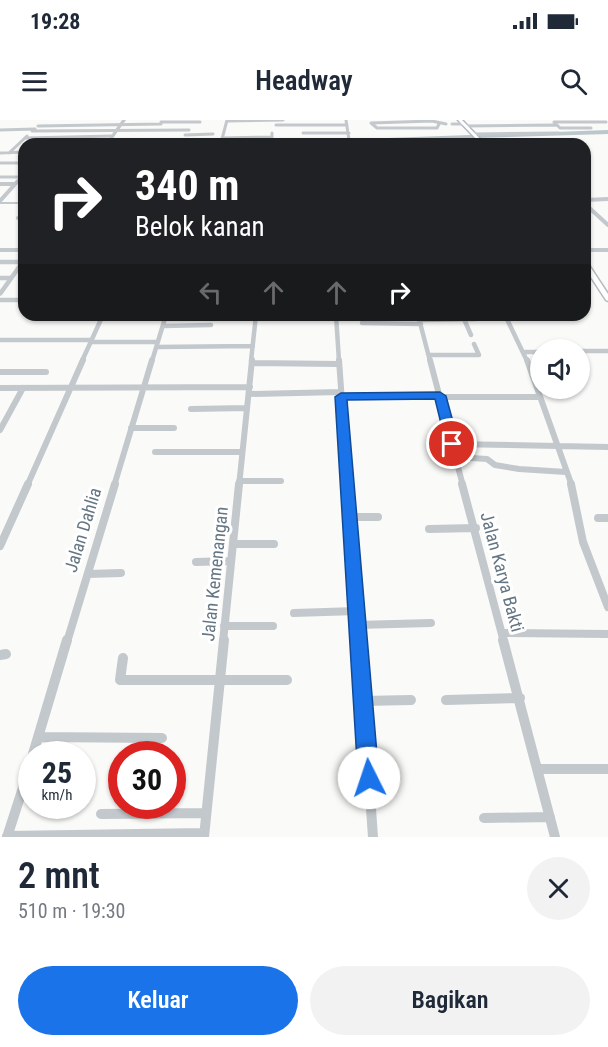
<!DOCTYPE html>
<html lang="id">
<head>
<meta charset="utf-8">
<style>
	:root { --surface:#fff; --page:#f2f2f3; --text:#1f2937; --muted:#747a83; --accent:#1a73e8 }
	body { margin:0; font-family:"Roboto Condensed",sans-serif; background:var(--page); color:var(--text); height:100vh; display:flex; flex-direction:column; font-size:22px; white-space:nowrap }
	* { box-sizing:border-box; margin:0 }
	p { font-size:20px; color:var(--muted) }
	.icon { flex:none; width:33px; height:33px; fill:none; stroke:currentColor; stroke-width:2; stroke-linecap:round; stroke-linejoin:round }
	.map { position:relative; height:717px; overflow:hidden }
	.sheet { display:flex; flex-direction:column; background:var(--surface); flex:1 }
	.sheet>* { flex:none }
	.banner { position:absolute; left:18px; top:18px; width:573px; height:183px; border-radius:18px; box-shadow:0 2px 4px #0004; background:#202124; color:#fff; overflow:hidden }
	.tools { position:absolute; left:530px; top:219px; display:grid; gap:12px }
	.tools a { display:grid; place-items:center; width:60px; height:60px; border-radius:50%; background:var(--surface); box-shadow:0 2px 4px #0004; font-size:30px }
	.speed { position:absolute; left:18px; top:621px; display:flex; gap:12px; font-size:30px; font-weight:700; text-align:center }
	.speed>* { display:grid; place-content:center; width:78px; height:78px; border-radius:50%; background:var(--surface); box-shadow:0 2px 4px #0004; line-height:1 }
	.speed small { font-size:15px; font-weight:400 }
	.speed .limit { border:9px solid #d22; background:#fff; color:#111 }
	.pin { position:absolute; display:grid; place-items:center; width:51px; height:51px; color:#fff; margin:-26px; border:3px solid #fff; border-radius:50%; box-shadow:0 2px 6px #0007 }
	.me { position:absolute; width:66px; margin:-33px; rotate:356deg; stroke-linejoin:round; filter:drop-shadow(0 0 4px #0008) }
	.turn { display:flex; align-items:center; gap:21px; height:126px; padding:0 18px; font-size:27px }
	.turn .icon { width:78px; height:78px; stroke-width:2.5 }
	.turn b { display:block; font-size:42px; line-height:51px }
	.lanes { display:flex; align-items:center; height:57px; padding:0 18px; background:#0003; justify-content:center; gap:30px; direction:ltr }
	.lanes .off { opacity:.35 }
	.round { display:grid; place-items:center; flex:none; width:63px; height:63px; border-radius:32px; background:var(--page) }
	.summary { display:flex; align-items:center; justify-content:space-between; height:102px; padding:0 18px }
	h1 { font-size:36px; font-weight:600; line-height:45px }
	.primary-button { display:flex; gap:12px; margin-top:auto; padding:12px 18px }
	.primary-button a { flex:1; height:69px; border-radius:36px; background:var(--accent); color:#fff; font-size:24px; font-weight:600; line-height:69px; text-align:center }
	.primary-button a+a { background:var(--page); color:var(--text) }
	.status { display:flex; justify-content:space-between; align-items:center; height:42px; padding:0 30px; background:var(--surface); direction:ltr }
	.status svg { height:16px; fill:currentColor }
	header { display:flex; justify-content:space-between; align-items:center; height:78px; padding:0 18px; background:var(--surface); font-size:27px; font-weight:600 }
	.map>svg:first-child { display:block }
	.lines { fill:none; stroke-linecap:round; stroke-linejoin:round }
	.river { fill:#bbc7cb; fill-rule:evenodd }
	.secondary-casing { stroke:#b3babf; stroke-width:3 }
	.minor-far5 { stroke:#c3c8cc; stroke-width:3 }
	.minor-far4 { stroke:#c3c8cc; stroke-width:4 }
	.minor-far3 { stroke:#c3c8cc; stroke-width:4.5 }
	.minor-far2 { stroke:#c3c8cc; stroke-width:6 }
	.minor-far1 { stroke:#c3c8cc; stroke-width:8 }
	.minor { stroke:#c3c8cc; stroke-width:10 }
	.tertiary { fill:#c3c8cc; fill-rule:evenodd }
	.secondary { fill:#fff; fill-rule:evenodd }
	.route { fill:#1a73e8; stroke:#114b97; stroke-width:1.5 }
	.labels { text-anchor:middle; stroke-width:6; stroke-linejoin:round; paint-order:stroke }
	.street-label { font-size:18px; fill:#657683; stroke:#fff }
</style>
</head>
<body>
<div class="status"><b>19:28</b><svg viewBox="0 0 49 12"><path d="M0 12V9h3v3zM5 12V6h3v6zM10 12V3h3v9zM15 12V0h3v12zM26 1h20v11H26zM47 4h2v5h-2z"/></svg></div>
<header><svg class="icon" aria-label="menu" viewBox="0 0 24 24"><path d="M4 6h16M4 12h16M4 18h16"/></svg>Headway<svg class="icon" aria-label="search" viewBox="0 0 24 24"><circle cx="10" cy="10" r="6"/><path d="M15 15l6 6"/></svg></header>
<div class="map">
<svg width="608" height="717" viewBox="0 0 608 717">
	<rect width="100%" height="100%" fill="#fafaf8"/>
	<g class="lines">
		<path class="river" d="M 608,10 L 608,14 L 276,24 L 279,22 Z"/>
		<g class="secondary-casing">
			<path id="secondary" d="M 458,0 L 462,0 L 485,24 L 481,24 Z
				M 585,141 L 587,142 L 608,174 L 608,181 L 606,180 L 585,148 Z"/>
		</g>
		<path class="minor-far5" d="M 227,1 L 283,0
			M 161,2 L 200,2
			M 554,2 L 606,2
			M 439,4 L 437,8 L 377,8 L 371,3 L 432,1 L 446,4
			M 452,4 L 464,4
			M 276,5 L 347,5
			M 38,6 L 161,4
			M 466,6 L 557,5 L 560,8 L 591,8
			M 0,10 L 35,9
			M 32,11 L 189,10
			M 303,13 L 349,13
			M 475,14 L 558,13
			M 185,15 L 213,14
			M 26,18 L 112,16
			M 222,18 L 272,17 L 272,13
			M 424,21 L 425,24
			M 90,22 L 108,21
			M 108,22 L 167,21
			M 293,22 L 349,20 L 346,0
			M 221,23 L 227,0
			M 441,23 L 449,23
			M 48,24 L 59,24
			M 250,24 L 274,23
			M 0,33 L 24,32
			M 9,33 L 27,16
			M 0,43 L 24,43
			M 0,57 L 21,57
			M 16,63 L 24,54"/>
		<path class="minor-far4" d="M 0,64 L 15,64
			M 585,80 L 608,79
			M 0,81 L 17,62
			M 585,84 L 608,105
			M 18,98 L 24,98
			M 0,130 L 24,130
			M 585,130 L 608,130
			M 0,142 L 23,142"/>
		<path class="minor-far3" d="M 0,142 L 23,142
			M 0,158 L 11,158
			M 0,180 L 24,180
			M 336,195 L 339,241
			M 418,195 L 430,241
			M 505,195 L 527,241
			M 464,199 L 471,215
			M 419,200 L 476,199
			M 362,203 L 421,204
			M 163,206 L 211,205
			M 0,220 L 92,220
			M 91,222 L 158,222
			M 157,227 L 253,226
			M 579,231 L 608,231
			M 523,232 L 540,232
			M 429,235 L 479,235 L 474,224
			M 82,241 L 103,195
			M 152,241 L 166,195
			M 251,241 L 256,195"/>
		<path class="minor-far2" d="M 339,240 L 348,366
			M 430,240 L 463,366
			M 527,240 L 572,366
			M 252,243 L 338,244
			M 0,252 L 46,252
			M 0,268 L 250,267
			M 249,274 L 340,272
			M 341,277 L 440,276
			M 441,277 L 540,277
			M 191,289 L 246,288
			M 131,308 L 174,308
			M 0,310 L 23,268
			M 452,324 L 608,327
			M 155,332 L 242,332
			M 456,337 L 487,339 L 495,345 L 519,349 L 566,352
			M 239,361 L 281,361
			M 27,366 L 83,240
			M 114,366 L 152,240
			M 239,366 L 252,240"/>
		<path class="minor-far1" d="M 348,364 L 359,522
			M 462,364 L 504,522
			M 571,364 L 583,422 L 608,487
			M 350,397 L 378,397
			M 598,398 L 608,398
			M 429,409 L 476,408
			M 233,424 L 274,424
			M 0,426 L 28,364
			M 196,442 L 231,441
			M 88,454 L 121,453
			M 294,493 L 356,491
			M 357,505 L 431,503
			M 224,506 L 273,506
			M 503,513 L 608,514
			M 67,522 L 115,364
			M 223,522 L 239,364"/>
		<path class="minor" d="M 359,520 L 373,717
			M 503,520 L 555,717
			M 0,535 L 6,534
			M 123,538 L 120,560 L 287,560
			M 446,580 L 520,578
			M 363,581 L 411,580
			M 39,617 L 162,618
			M 33,634 L 67,520
			M 538,649 L 608,649
			M 101,694 L 206,693
			M 484,698 L 550,697
			M 7,716 L 204,713
			M 7,717 L 32,640
			M 204,717 L 224,520"/>
		<path class="tertiary" d="M 122,0 L 126,0 L 109,24 L 105,24 Z
			M 0,82 L 24,82 L 24,84 L 0,84 Z
			M 24,138 L 24,144 L 2,175 L 0,176 L 0,170 L 22,139 Z"/>
		<use href="#secondary" class="secondary"/>
	</g>
	<path class="route" d="M 440,272 L 446,276 L 459,324 L 452,328 L 446,324 L 435,279 L 347,280 L 379,658 L 376,666 L 369,669 L 361,666 L 358,658 L 335,277 L 341,273 Z"/>
	<g class="labels">
		<g class="street-label">
			<text transform="translate(83 410) rotate(-73)" y="6">Jalan Dahlia</text>
			<text transform="translate(502 452) rotate(75)" y="6">Jalan Karya Bakti</text>
			<text transform="translate(215 454) rotate(-84)" y="6">Jalan Kemenangan</text>
		</g>
	</g>
</svg>
<div class="tools">
<a><svg class="icon" aria-label="sound" viewBox="0 0 24 24"><path d="M4 9h4l5-4v14l-5-4H4zM17 9q2 3 0 6"/></svg></a>
</div>
<div class="speed"><div>25<small>km/h</small></div><div class="limit">30</div></div>
<div class="pin" style="left:452px;top:324px;background:#d93025"><svg class="icon" aria-label="arrive" viewBox="0 0 24 24"><path d="M6 21V4h12l-3 4 3 4H6"/></svg></div>
<svg class="me" style="left:369px;top:658px" viewBox="-20 -20 40 40"><circle r="19" fill="#fff"/><path d="M0-13L10 11 0 6-10 11z" fill="#1a73e8"/></svg>
<div class="banner">
<div class="turn"><svg class="icon" aria-label="right" viewBox="0 0 24 24"><path d="M7 20v-9h11M14 6l5 5-5 5"/></svg><div><b>340 m</b>Belok kanan</div></div>
<div class="lanes"><svg class="icon off" aria-label="left" viewBox="0 0 24 24"><path d="M17 20v-9H6M10 6l-5 5 5 5"/></svg><svg class="icon off" aria-label="ahead" viewBox="0 0 24 24"><path d="M12 20V5M6 11l6-6 6 6"/></svg><svg class="icon off" aria-label="ahead" viewBox="0 0 24 24"><path d="M12 20V5M6 11l6-6 6 6"/></svg><svg class="icon" aria-label="right" viewBox="0 0 24 24"><path d="M7 20v-9h11M14 6l5 5-5 5"/></svg></div>
</div>
</div>
<section class="sheet">
<div class="summary"><div><h1>2 mnt</h1><p>510 m · 19:30</p></div><a class="round"><svg class="icon" aria-label="close" viewBox="0 0 24 24"><path d="M6 6l12 12M18 6L6 18"/></svg></a></div>
<div class="primary-button"><a>Keluar</a><a>Bagikan</a></div>
</section>
</body>
</html>
